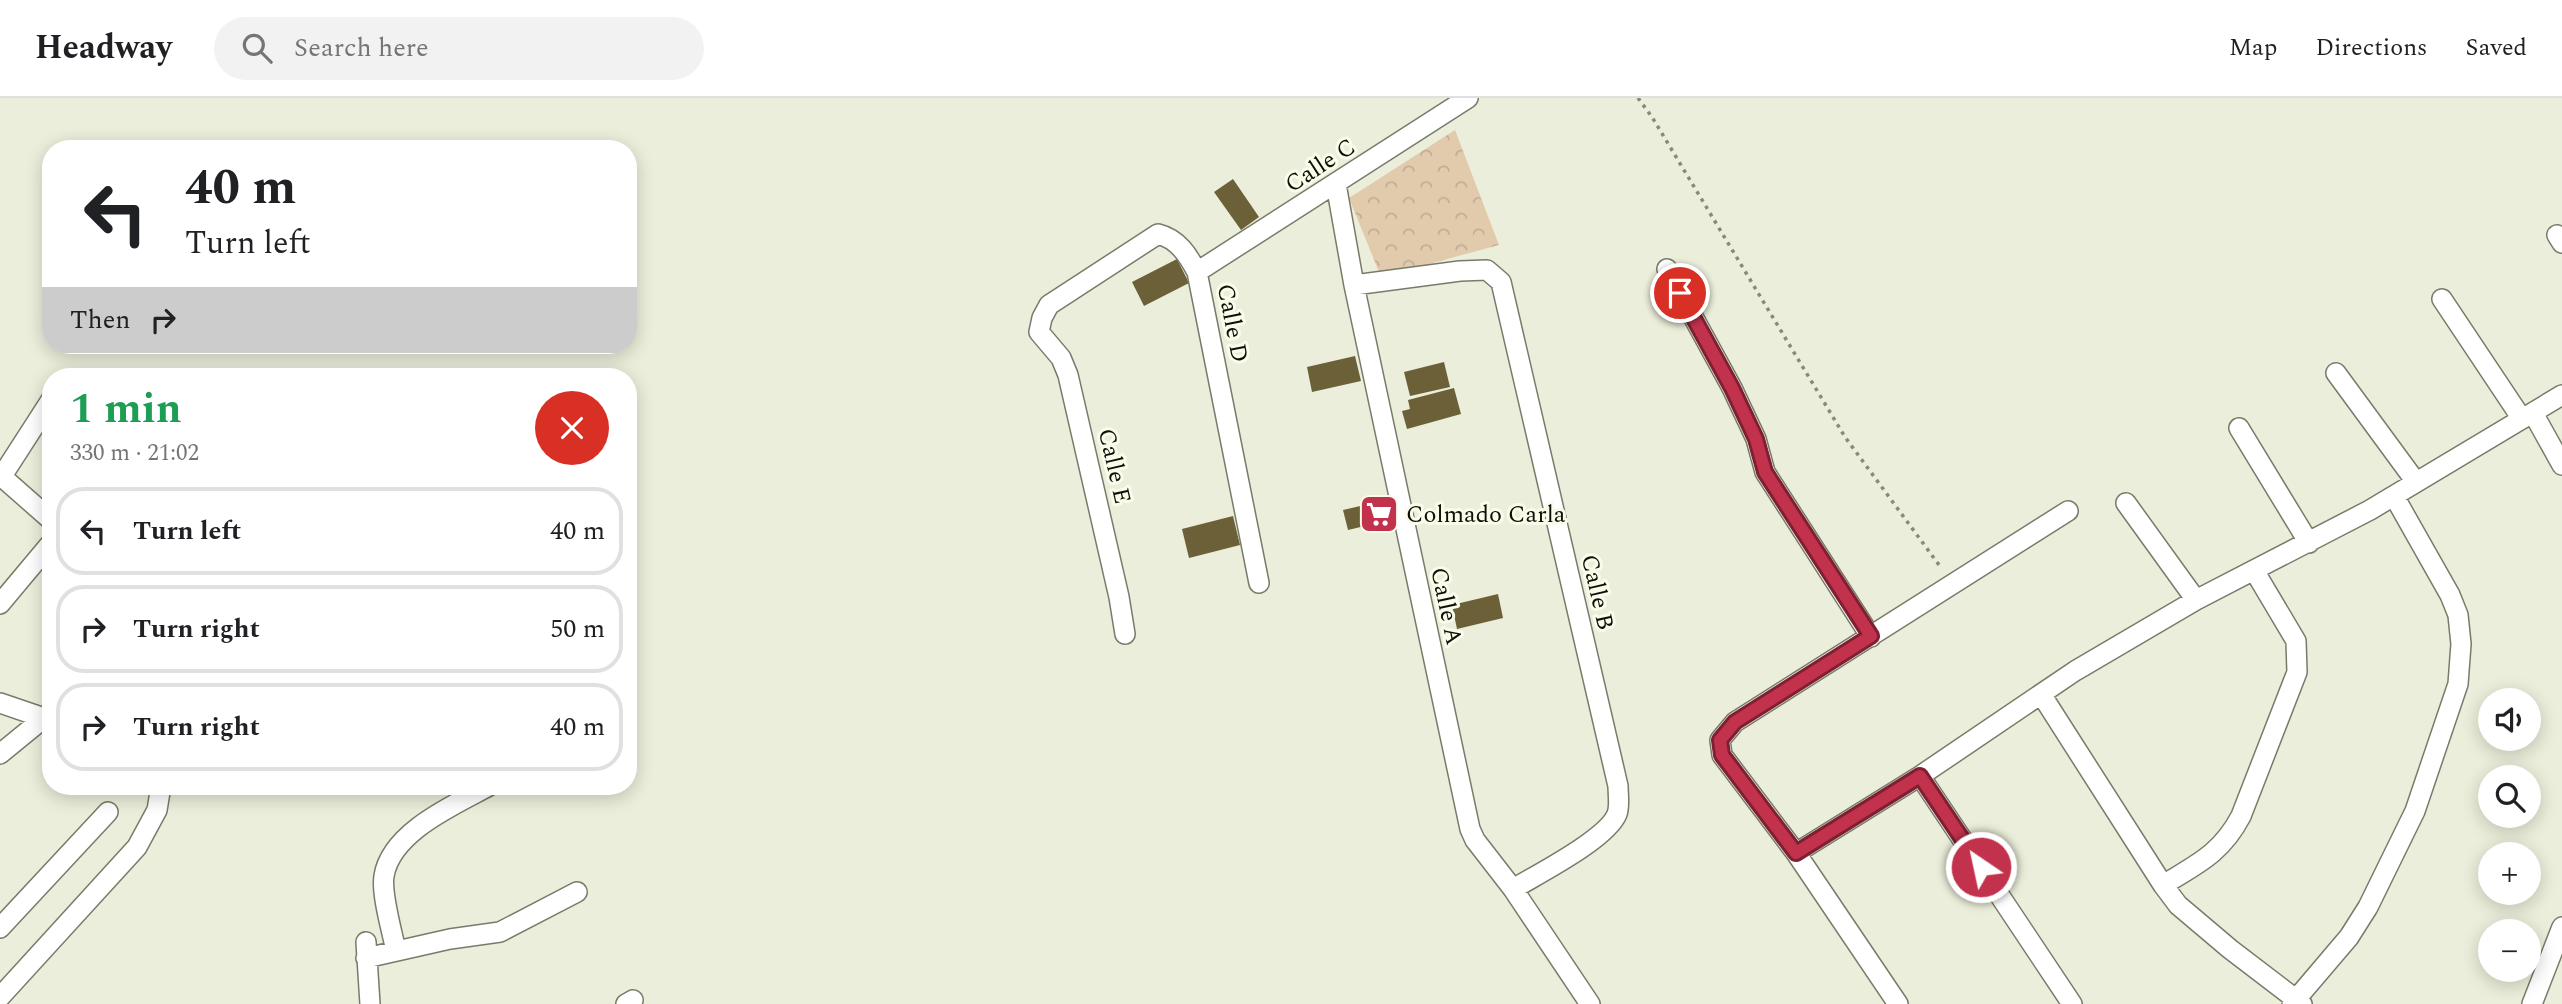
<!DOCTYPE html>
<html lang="en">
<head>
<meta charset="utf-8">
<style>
	:root { --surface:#fff; --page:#f2f2f2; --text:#202124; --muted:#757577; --line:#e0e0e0 }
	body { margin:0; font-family:Spectral,serif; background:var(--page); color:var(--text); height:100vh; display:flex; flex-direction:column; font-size:26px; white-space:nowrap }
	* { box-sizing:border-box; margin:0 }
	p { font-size:23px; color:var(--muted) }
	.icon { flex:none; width:38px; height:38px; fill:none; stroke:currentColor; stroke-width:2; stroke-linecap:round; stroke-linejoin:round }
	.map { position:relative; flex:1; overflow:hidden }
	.details { position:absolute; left:42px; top:270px; width:595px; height:427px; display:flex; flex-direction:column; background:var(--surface); border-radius:28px; box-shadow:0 4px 18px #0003 }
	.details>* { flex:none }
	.banner { position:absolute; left:42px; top:42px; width:595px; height:214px; border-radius:28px; box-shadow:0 4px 18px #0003; background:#fff; color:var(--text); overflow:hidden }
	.controls { position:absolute; left:2478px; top:590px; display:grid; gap:14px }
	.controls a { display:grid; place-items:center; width:63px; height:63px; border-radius:50%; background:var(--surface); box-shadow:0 4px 18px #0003; font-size:35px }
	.pin { position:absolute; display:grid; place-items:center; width:60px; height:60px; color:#fff; margin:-30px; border:4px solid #fff; border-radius:50%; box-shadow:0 2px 7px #0007 }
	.me { position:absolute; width:77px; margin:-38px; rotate:326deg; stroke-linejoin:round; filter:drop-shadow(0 0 5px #0008) }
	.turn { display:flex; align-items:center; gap:24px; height:147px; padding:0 28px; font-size:32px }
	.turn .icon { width:91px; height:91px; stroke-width:2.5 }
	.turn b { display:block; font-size:49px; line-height:60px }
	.then { display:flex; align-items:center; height:66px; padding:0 28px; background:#0003; gap:14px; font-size:26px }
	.round { display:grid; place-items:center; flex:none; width:74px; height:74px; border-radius:37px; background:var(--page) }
	.headline { display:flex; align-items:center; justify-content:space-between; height:119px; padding:0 28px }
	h1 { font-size:42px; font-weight:700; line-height:52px; color:#1e9e55 }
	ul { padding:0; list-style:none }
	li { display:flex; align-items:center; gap:21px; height:88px; margin:0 14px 10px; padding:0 14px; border:4px solid var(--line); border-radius:28px }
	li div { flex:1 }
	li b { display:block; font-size:26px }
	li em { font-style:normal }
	header { display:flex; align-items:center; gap:42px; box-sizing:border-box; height:98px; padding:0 35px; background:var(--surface); border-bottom:2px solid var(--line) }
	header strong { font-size:33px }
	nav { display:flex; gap:38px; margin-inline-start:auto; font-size:24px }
	.search { width:490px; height:63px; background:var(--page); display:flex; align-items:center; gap:18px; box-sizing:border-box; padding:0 24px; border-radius:38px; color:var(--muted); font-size:26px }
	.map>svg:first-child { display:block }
	.park { fill:url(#park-crowns) }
	.building { fill:#6b6037 }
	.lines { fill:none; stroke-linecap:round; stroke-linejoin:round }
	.street-casing { stroke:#787b69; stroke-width:22 }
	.path { stroke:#87897b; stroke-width:3.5; stroke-dasharray:3.5 5; stroke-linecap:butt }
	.street { stroke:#fff; stroke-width:19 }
	.route-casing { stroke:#7e2031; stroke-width:18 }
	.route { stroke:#c2324c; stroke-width:12 }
	.labels { text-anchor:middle; stroke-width:6; stroke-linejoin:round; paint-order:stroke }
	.street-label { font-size:24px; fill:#0e0f09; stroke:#f8fce8 }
	.poi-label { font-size:24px; fill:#0e0f09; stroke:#f8fce8; text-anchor:start }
</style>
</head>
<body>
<header>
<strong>Headway</strong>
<div class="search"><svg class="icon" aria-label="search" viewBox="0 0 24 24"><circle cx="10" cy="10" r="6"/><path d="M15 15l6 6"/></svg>Search here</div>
<nav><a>Map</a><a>Directions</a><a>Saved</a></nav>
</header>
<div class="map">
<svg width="2562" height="906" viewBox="0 0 2562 906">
	<defs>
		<pattern id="park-crowns" width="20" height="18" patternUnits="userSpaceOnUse" patternTransform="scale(1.75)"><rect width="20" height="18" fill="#e2cbad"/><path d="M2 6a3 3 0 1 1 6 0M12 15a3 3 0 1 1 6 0" fill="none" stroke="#c1ad94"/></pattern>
	</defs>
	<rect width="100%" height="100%" fill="#ebeeda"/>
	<path class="park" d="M 1455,32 L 1499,147 L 1381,179 L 1349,100 Z"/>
	<path class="building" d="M 1233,81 L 1259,119 L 1241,132 L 1214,94 Z
		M 1177,161 L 1189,185 L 1144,208 L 1132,184 Z
		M 1355,258 L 1361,283 L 1312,294 L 1307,269 Z
		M 1444,264 L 1450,289 L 1410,298 L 1404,274 Z
		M 1454,290 L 1461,316 L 1407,331 L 1402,313 L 1410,311 L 1408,302 Z
		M 1386,402 L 1392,425 L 1370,431 L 1369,427 L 1348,432 L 1343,412 Z
		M 1233,418 L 1240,447 L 1189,460 L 1182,431 Z
		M 1498,496 L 1503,520 L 1457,531 L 1452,507 Z"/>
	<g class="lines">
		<g class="street-casing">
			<path id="street" d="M 1336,86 L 1354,187 L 1470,731 L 1475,742 L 1513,791 L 1590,906
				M 2557,137 L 2562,145
				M 1667,171 L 1732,290 L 1756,341 L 1765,374 L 1871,539
				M 1197,174 L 1468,0
				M 1354,187 L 1460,173 L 1487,172 L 1501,184 L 1618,688 C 1618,696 1620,708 1617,716 C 1607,741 1538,776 1513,791
				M 2442,201 L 2522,321
				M 2336,275 L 2416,384
				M 2533,315 L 2562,367
				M 2239,330 L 2309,445
				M 0,377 L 51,422
				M 2,378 L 51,302
				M 2126,405 L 2196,502
				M 0,506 L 51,445
				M 1125,536 L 1119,499 L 1068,277 L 1061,260 L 1039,234 L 1042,220 L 1049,207 L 1158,136 C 1178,141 1188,157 1197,174 L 1259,485
				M 2041,596 L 2163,787 L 2178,807 L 2230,851 L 2302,906
				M 0,605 L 44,620 L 51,620
				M 0,656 L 44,620
				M 1920,678 L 2072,906
				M 1796,755 L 1920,678 L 2075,573 L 2196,502 L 2370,412 L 2562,297
				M 2163,787 C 2197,766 2221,756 2241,718 L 2297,574 L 2296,543 L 2255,474
				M 0,830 L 108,714
				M 366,844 L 370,906
				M 396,853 C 392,833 381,796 384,778 C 391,734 454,707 489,688
				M 366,860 L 450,841 L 500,834 L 577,794
				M 0,899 L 137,749 L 157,712 L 161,688
				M 626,906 L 633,902
				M 1898,906 L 1796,755 L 1722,657 L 1720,642 L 1735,624 L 2068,413
				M 2292,906 L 2349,839 L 2368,809 L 2415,713 L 2458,586 L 2461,546 L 2458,517 L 2450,497 L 2394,398
				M 2532,906 L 2562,829"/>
		</g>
		<path class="path" d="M 1638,0 L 1652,19 L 1845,339 L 1942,471"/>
		<use href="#street" class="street"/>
	</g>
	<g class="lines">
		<g class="route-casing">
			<path id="route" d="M 1680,195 L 1732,290 L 1756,341 L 1765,374 L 1871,538 L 1735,624 L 1720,642 L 1722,657 L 1796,755 L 1920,678 L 1981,769"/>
		</g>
		<use href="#route" class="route"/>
	</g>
	<defs>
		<g id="supermarket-square" transform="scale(2.0125)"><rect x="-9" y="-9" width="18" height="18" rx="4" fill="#c2324c" stroke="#f8fce8"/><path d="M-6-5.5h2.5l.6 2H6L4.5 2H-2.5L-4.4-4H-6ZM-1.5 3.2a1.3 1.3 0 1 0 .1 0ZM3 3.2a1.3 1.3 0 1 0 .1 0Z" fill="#fff"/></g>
	</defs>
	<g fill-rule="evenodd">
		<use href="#supermarket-square" x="1379" y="416"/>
	</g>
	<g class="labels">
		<g class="street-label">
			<text transform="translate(1320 67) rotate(-33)" y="8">Calle C</text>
			<text transform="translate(1233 225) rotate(79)" y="8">Calle D</text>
			<text transform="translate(1115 368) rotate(77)" y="8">Calle E</text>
			<text transform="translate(1598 494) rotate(77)" y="8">Calle B</text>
			<text transform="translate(1447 508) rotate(78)" y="8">Calle A</text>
		</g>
		<g class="poi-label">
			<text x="1406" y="424">Colmado Carla</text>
		</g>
	</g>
</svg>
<div class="controls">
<a><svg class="icon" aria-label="sound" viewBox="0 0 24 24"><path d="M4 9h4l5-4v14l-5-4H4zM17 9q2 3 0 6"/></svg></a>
<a><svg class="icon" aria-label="search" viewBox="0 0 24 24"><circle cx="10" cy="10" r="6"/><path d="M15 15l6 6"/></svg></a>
<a>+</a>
<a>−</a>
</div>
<div class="pin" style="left:1680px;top:195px;background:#d93025"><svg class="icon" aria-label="arrive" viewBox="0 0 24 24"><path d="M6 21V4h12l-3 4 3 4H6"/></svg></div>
<svg class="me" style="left:1981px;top:769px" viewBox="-20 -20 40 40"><circle r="17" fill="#c2324c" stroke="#fff" stroke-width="3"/><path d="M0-11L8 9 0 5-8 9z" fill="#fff"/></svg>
<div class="banner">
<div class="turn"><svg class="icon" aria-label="left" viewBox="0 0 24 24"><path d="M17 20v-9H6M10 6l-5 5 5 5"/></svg><div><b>40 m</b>Turn left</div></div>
<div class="then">Then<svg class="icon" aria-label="right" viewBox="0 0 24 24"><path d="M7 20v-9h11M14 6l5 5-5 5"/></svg></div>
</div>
<section class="details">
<div class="headline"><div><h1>1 min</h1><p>330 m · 21:02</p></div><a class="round" style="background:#d93025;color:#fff"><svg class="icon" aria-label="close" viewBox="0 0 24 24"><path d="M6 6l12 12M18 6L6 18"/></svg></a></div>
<ul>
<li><svg class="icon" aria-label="left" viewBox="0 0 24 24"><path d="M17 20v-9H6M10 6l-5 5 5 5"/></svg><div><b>Turn left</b></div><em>40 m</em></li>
<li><svg class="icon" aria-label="right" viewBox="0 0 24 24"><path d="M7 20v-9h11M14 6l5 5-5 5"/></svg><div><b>Turn right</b></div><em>50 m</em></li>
<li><svg class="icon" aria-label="right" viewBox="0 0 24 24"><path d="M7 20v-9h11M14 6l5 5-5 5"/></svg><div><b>Turn right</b></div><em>40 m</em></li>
</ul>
</section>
</div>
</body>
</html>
